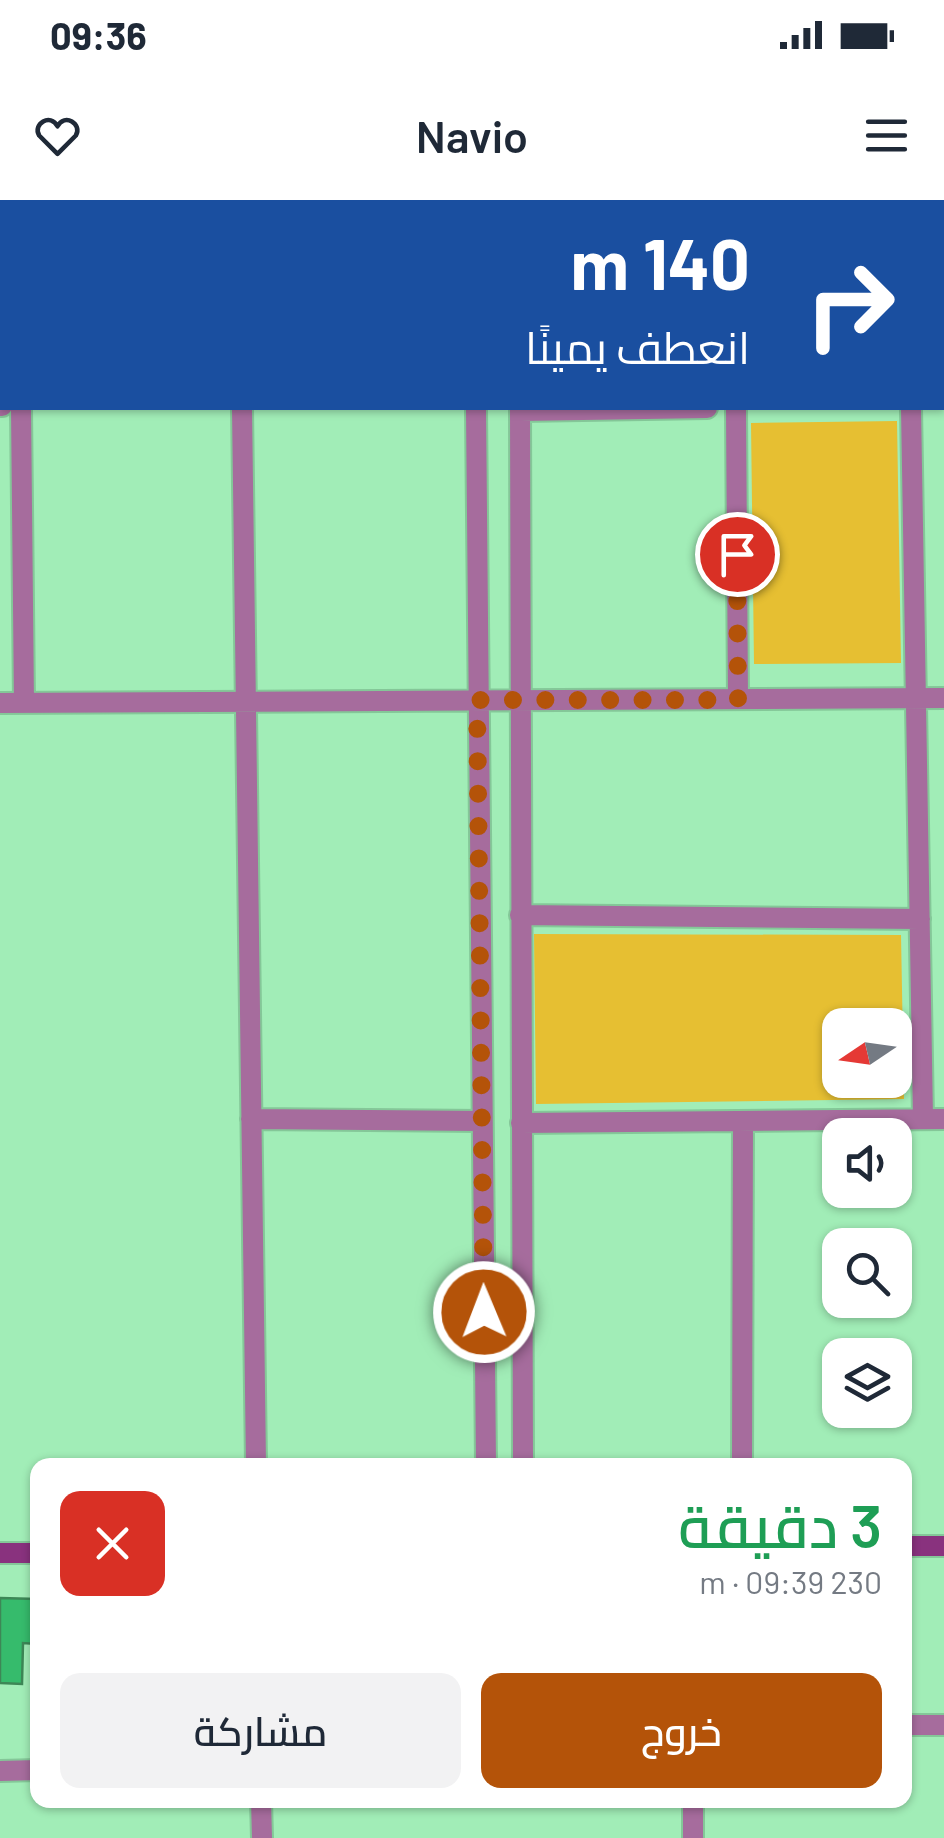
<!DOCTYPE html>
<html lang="ar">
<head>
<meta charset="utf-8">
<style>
	:root { --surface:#fff; --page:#f2f2f3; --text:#1f2937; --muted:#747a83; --accent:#b45309 }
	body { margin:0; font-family:Barlow,Cairo,sans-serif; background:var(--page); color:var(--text); direction:rtl; height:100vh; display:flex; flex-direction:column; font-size:38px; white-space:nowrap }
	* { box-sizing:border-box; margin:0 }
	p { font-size:32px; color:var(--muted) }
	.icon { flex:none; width:55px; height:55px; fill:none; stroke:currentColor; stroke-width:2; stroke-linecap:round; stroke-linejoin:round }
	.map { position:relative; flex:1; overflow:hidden; direction:ltr }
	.drawer { position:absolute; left:30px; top:1258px; width:882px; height:350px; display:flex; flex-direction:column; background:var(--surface); border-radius:20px; box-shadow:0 2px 8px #0004; direction:rtl }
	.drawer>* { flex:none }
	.banner { position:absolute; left:0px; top:0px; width:945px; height:210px; box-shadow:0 2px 8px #0004; direction:rtl; background:#1a4fa0; color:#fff; overflow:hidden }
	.needle { width:65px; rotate:257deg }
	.fabs { position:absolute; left:822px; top:808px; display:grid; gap:20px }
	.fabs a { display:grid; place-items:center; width:90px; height:90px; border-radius:20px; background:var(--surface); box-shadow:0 2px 8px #0004; font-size:50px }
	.pin { position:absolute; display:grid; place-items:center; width:85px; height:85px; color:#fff; margin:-42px; border:5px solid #fff; border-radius:50%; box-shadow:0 2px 10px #0007 }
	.me { position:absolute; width:110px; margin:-55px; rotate:359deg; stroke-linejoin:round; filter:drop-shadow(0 0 8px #0008) }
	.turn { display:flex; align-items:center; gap:35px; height:210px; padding:0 30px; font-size:45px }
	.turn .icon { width:130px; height:130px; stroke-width:2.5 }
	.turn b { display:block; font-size:70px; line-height:85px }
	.round { display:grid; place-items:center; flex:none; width:105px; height:105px; border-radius:20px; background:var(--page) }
	.overview { display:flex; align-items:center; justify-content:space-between; height:170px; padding:0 30px }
	h1 { font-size:60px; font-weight:600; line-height:75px; color:#1e9e55 }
	.action { display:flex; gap:20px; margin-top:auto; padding:20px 30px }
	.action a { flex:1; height:115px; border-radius:20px; background:var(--accent); color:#fff; font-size:40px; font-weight:600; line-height:115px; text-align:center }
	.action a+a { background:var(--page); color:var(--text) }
	.status { display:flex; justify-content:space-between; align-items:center; height:70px; padding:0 50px; background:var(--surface); direction:ltr }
	.status svg { height:28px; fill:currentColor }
	header { display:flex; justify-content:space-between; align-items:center; height:130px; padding:0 30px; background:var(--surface); font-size:45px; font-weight:600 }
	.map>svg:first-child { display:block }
	.green { fill:#e6bf32; fill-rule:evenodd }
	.building { fill:#36bb6c; stroke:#3d8756; stroke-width:2.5 }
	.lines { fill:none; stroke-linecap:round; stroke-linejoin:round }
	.street-casing { stroke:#84c798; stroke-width:24 }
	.secondary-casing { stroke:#84c798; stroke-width:24 }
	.street { stroke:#a66c9d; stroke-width:20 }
	.secondary { stroke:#89327e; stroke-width:20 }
	.route { stroke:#b45309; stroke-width:18; stroke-dasharray:0 32.4 }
</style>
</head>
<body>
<div class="status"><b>09:36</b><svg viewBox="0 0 49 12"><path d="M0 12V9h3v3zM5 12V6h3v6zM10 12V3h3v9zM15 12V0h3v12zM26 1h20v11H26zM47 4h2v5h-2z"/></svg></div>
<header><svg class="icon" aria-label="menu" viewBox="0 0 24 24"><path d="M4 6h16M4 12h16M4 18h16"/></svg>Navio<svg class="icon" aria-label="heart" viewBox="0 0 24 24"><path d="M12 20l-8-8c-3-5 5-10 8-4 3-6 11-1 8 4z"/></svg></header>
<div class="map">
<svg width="944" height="1638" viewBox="0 0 944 1638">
	<rect width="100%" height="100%" fill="#a1edb7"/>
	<path class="green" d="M 897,221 L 901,463 L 754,464 L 751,223 Z
		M 534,734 L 901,735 L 904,899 L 536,904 ZM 840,825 L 895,825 L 895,880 L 840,880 Z"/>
	<path class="building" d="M 0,1398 L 37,1399 L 36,1444 L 23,1443 L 22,1484 L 0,1483 Z"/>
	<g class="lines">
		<g class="street-casing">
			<path id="street" d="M 20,0 L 20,2
				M 240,0 L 240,2
				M 476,0 L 476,2
				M 518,0 L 518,2
				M 908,0 L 908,2
				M 0,206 L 2,206
				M 21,208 L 24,503
				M 242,208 L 256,1265
				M 476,208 L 486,1265
				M 520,208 L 523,1265
				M 736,208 L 738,499
				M 911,208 L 923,919
				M 520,211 L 707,208
				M 0,503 L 944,498
				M 520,715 L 920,719
				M 251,919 L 482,921
				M 521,923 L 944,919
				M 742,1265 L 743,921
				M 905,1525 L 944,1525
				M 0,1571 L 38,1570
				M 261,1600 L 262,1638
				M 693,1638 L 693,1600"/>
		</g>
		<g class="secondary-casing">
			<path id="secondary" d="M 905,1346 L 944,1346
				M 0,1353 L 38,1353"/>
		</g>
		<use href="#street" class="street"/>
		<use href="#secondary" class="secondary"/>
	</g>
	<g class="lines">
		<path class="route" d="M 484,1112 L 477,500 L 738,500 L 737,354"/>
	</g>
</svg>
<div class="fabs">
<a><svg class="needle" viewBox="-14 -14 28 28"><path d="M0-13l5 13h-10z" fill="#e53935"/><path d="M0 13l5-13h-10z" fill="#747a83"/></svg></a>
<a><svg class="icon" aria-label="sound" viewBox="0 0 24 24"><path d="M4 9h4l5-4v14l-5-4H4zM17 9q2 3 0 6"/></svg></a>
<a><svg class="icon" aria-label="search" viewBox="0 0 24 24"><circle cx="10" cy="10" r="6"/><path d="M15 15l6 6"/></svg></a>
<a><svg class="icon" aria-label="layers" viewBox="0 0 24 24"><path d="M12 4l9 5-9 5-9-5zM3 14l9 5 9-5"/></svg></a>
</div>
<div class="pin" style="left:737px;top:354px;background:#d93025"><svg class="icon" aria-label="arrive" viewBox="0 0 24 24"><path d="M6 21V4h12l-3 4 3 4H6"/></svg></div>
<svg class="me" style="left:484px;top:1112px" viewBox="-20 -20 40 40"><circle r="17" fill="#b45309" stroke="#fff" stroke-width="3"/><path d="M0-11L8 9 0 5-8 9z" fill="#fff"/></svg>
<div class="banner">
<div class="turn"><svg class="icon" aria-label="right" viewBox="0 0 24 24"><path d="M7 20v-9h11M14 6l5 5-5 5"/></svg><div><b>140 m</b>انعطف يمينًا</div></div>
</div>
<section class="drawer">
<div class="overview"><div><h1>3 دقيقة</h1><p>230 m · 09:39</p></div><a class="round" style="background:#d93025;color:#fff"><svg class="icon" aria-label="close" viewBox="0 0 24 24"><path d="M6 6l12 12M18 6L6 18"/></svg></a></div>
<div class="action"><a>خروج</a><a>مشاركة</a></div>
</section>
</div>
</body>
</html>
